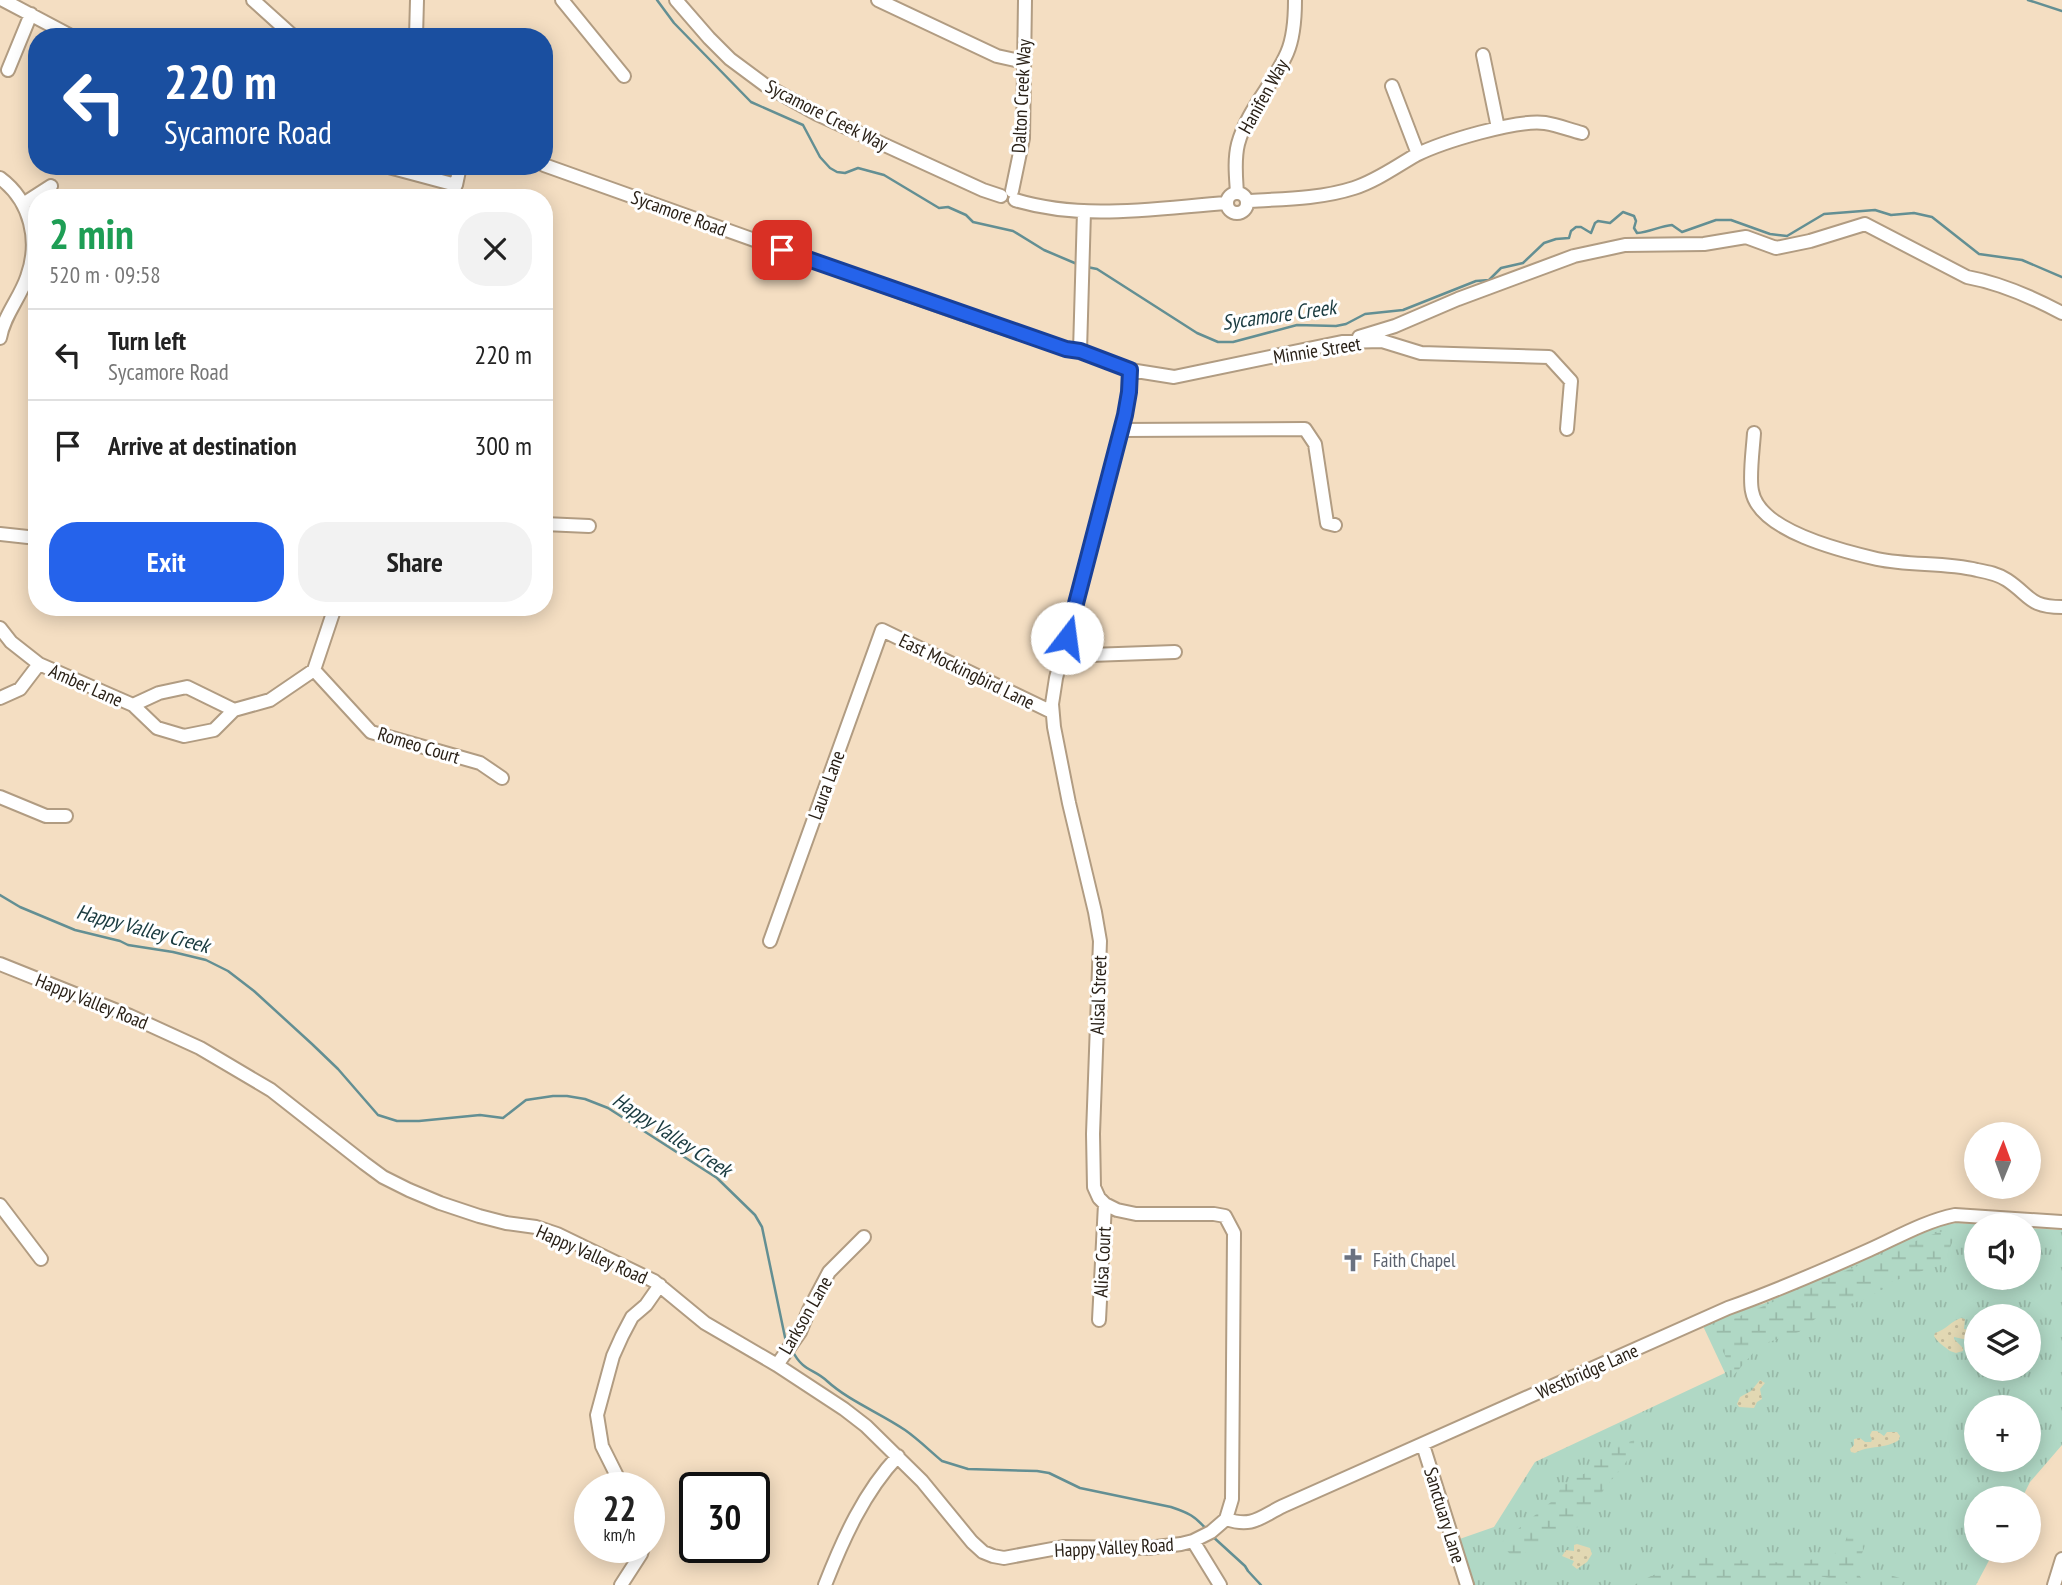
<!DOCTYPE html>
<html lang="en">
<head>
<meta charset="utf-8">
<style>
	:root { --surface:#fff; --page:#f2f2f2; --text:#222; --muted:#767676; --line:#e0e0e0; --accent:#2563eb }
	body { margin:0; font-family:"PT Sans Narrow",sans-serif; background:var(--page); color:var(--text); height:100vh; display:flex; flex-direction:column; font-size:26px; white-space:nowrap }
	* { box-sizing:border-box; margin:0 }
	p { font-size:23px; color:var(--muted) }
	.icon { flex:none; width:38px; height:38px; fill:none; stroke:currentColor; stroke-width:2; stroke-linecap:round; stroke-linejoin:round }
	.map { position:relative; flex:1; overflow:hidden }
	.panel { position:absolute; left:28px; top:189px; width:525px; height:427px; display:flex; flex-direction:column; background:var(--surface); border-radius:28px; box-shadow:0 4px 18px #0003 }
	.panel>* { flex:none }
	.hud { position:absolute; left:28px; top:28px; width:525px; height:147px; border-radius:28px; box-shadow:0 4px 18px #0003; background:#1a4fa0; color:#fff; overflow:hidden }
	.needle { width:46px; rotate:1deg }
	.buttons { position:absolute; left:1964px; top:1122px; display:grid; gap:14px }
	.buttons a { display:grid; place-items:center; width:77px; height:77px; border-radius:50%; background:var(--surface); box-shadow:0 4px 18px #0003; font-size:35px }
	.speed { position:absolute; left:574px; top:1472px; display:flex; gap:14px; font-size:35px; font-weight:700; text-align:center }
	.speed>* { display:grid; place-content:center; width:91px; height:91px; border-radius:50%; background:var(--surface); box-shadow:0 4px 18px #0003; line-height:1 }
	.speed small { font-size:18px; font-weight:400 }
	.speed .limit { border:4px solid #111; border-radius:10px; background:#fff; color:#111 }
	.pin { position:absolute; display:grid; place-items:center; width:60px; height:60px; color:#fff; margin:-30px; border-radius:14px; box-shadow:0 4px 10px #0006 }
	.me { position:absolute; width:77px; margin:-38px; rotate:15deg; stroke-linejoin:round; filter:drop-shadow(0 0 5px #0008) }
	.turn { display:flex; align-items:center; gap:24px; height:147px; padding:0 21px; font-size:32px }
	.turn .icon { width:91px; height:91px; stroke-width:2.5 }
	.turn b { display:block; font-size:49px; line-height:60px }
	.round { display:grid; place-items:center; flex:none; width:74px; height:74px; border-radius:28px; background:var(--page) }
	.overview { display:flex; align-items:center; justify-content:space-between; height:119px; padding:0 21px }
	h1 { font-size:42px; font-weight:800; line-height:52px; color:#1e9e55 }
	.cta { display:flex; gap:14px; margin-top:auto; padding:14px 21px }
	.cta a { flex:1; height:80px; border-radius:28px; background:var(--accent); color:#fff; font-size:28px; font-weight:800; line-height:80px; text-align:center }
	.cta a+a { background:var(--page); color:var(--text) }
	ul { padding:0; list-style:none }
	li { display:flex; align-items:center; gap:21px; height:91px; padding:0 21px; border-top:2px solid var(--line) }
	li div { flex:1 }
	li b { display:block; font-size:26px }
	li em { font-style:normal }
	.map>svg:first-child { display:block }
	.grass { fill:url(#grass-tufts); fill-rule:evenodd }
	.wetland { fill:url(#wetland-marsh) }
	.sand { fill:url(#sand-dots) }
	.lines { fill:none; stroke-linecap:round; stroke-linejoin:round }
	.stream { stroke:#638f93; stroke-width:2.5 }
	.minor-casing { stroke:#b19c82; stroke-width:16 }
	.minor { stroke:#fff; stroke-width:12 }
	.route-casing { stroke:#184099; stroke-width:18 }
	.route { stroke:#2563eb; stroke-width:12 }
	.labels { text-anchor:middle; stroke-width:6; stroke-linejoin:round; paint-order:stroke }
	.street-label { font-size:19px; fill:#2a2117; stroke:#fff }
	.worship-label { font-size:19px; fill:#5b616d; stroke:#fff; text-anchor:start }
	.water-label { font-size:21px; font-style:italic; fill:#1a3b40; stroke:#fff }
</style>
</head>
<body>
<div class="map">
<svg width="2062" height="1585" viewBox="0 0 2062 1585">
	<defs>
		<pattern id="grass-tufts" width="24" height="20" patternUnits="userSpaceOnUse" patternTransform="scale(1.75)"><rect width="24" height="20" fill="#b0d8c5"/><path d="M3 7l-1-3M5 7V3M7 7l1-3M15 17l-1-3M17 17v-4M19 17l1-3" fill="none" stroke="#98b9a8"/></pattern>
		<pattern id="wetland-marsh" width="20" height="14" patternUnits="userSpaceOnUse" patternTransform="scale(1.75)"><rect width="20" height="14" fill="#b0d8c5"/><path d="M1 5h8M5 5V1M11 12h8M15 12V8" fill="none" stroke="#98b9a8"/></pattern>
		<pattern id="sand-dots" width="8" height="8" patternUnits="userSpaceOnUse" patternTransform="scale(1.75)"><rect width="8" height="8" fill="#e2d8b3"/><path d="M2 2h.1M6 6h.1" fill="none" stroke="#c2b999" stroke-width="1.8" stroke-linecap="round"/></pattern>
	</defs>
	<rect width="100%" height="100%" fill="#f4dec2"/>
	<path class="grass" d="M 1957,1223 L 1991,1225 L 1976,1225 L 1976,1278 L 2028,1278 L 2028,1228 L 2062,1230 L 2062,1445 L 2030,1482 L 2022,1498 L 1976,1498 L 1976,1550 L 1994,1551 L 1976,1585 L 1462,1585 L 1451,1542 L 1494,1527 L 1535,1462 L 1725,1373 L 1703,1326 L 1740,1309 L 1763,1304 L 1937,1225 ZM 1976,1316 L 2028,1316 L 2028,1368 L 1976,1368 ZM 1976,1407 L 2028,1407 L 2028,1460 L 1976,1460 Z"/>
	<path class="wetland" d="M 1957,1230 L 1946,1258 L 1933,1267 L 1891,1282 L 1870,1297 L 1820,1315 L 1799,1332 L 1760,1345 L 1734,1375 L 1712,1328 L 1923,1238 L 1939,1232 Z
		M 1634,1440 C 1636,1456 1614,1476 1605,1488 C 1599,1496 1597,1506 1590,1513 C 1585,1518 1581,1519 1575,1521 L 1578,1527 C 1551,1535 1540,1541 1518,1558 L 1513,1558 L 1501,1543 L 1551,1502 L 1561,1488 L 1570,1480 L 1586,1473 L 1607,1452 L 1616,1447 Z
		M 1859,1531 L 1866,1543 L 1856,1569 L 1861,1578 L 1875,1580 L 1890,1575 L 1903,1579 L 1901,1585 L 1850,1585 L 1839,1580 L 1814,1575 L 1779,1585 L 1634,1585 L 1651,1576 L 1703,1557 L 1719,1561 L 1752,1560 L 1782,1563 L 1817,1559 L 1833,1555 L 1843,1547 L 1847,1537 Z"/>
	<path class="sand" d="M 1961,1318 L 1965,1319 L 1964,1329 L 1969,1330 L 1968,1340 L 1954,1337 L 1954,1339 L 1963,1348 L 1963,1351 L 1956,1353 L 1950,1351 C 1944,1346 1938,1343 1934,1336 L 1935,1333 C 1946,1330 1951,1321 1961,1318 Z
		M 1760,1380 L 1765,1383 L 1760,1389 L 1762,1399 L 1757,1402 L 1754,1408 L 1739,1407 L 1737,1404 L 1740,1397 L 1751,1391 Z
		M 1872,1431 L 1877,1431 L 1884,1436 L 1887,1432 L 1897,1432 L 1900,1436 L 1899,1440 C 1886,1449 1869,1445 1855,1453 L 1851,1452 L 1850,1449 L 1854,1445 L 1854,1439 L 1860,1438 L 1865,1442 L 1871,1442 L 1872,1440 L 1870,1435 Z
		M 1577,1544 L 1590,1548 L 1592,1554 L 1587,1562 L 1577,1569 L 1572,1565 L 1574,1561 L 1562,1556 L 1566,1550 L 1574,1551 L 1574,1545 Z"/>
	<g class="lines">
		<path class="stream" d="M 657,0 L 674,23 L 751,102 L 803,125 L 820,157 L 830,168 L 837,172 L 845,173 L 858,168 L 884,175 L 939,208 L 948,207 L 966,215 L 973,222 L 1013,231 L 1044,250 L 1077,264
			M 2028,0 L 2062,11
			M 1087,267 L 1097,269 L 1197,333 L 1218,342 L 1233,342 L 1297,325 L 1336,326 L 1346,324 L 1365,314 L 1403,310 L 1476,281 L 1489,280 L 1501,268 L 1523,263 L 1544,243 L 1556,239 L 1569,238 L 1571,231 L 1576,227 L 1581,227 L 1591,233 L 1595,223 L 1598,221 L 1610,223 L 1623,212 L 1634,216 L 1636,221 L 1634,228 L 1637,233 C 1650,232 1660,226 1672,225 L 1682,232 L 1716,220 L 1731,220 L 1770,234 L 1787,236 L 1824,214 L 1875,210 L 1891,215 L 1914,213 L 1932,217 L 1979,254 L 2022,260 L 2062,277
			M 0,895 L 20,907 L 75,930 L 120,941 L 128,945 L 173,952 L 206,960 L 228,971 L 254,991 L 312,1044 L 338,1069 L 378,1115 L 397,1121 L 419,1121 L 480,1115 L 503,1118 L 526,1100 L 553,1096 L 567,1096 L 585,1099 L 608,1108 L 717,1178 L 755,1215 L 762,1227 L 786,1342
			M 792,1350 C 803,1372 813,1368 827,1381 C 849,1401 880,1413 905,1430 C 918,1439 930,1451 942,1461 L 968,1469 L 1037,1471 L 1049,1473 L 1080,1488 L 1171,1507 C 1189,1513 1195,1516 1207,1530
			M 1211,1535 L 1245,1566 L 1248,1571 L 1261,1585"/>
		<g class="minor-casing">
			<path id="minor" d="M 3,0 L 73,37
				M 253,0 L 294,37
				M 562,0 L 624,76
				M 676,0 L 709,38 L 730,59 L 765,85 L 817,114 L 983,190 L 1001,196
				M 878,0 L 997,56 L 1024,62
				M 416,37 L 417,0
				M 1483,55 L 1498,128
				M 8,70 L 31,14
				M 1392,86 L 1418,154
				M 544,165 L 948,309 L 1066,349 L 1080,351 L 1130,370 L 1174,377 L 1342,342 L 1382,341 L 1421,353 L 1549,357 L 1571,381 L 1567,429
				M 385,166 L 456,185 L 460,166
				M 0,178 C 31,201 40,241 27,277 C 20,298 4,315 0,338
				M 1012,191 L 1023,138 L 1025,0
				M 1237,193 C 1236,177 1234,160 1238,144 C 1247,110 1273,85 1287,53 C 1294,37 1295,17 1295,0
				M1227 203a10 10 0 1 1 20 0a10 10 0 1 1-20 0Z
				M 1015,200 C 1084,221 1157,208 1227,203
				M 1247,201 C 1282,199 1320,199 1354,188 C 1376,181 1395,167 1416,155 C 1442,142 1517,119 1545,123 C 1558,125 1570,130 1582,133
				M 23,204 L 51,186
				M 1359,337 L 1395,326 L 1458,299 L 1574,256 L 1625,245 L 1704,244 L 1746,237 L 1776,248 L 1810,241 L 1865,224 L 1967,277 C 2000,283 2032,297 2062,313
				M 1080,351 L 1084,211
				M 1121,430 L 1305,429 L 1315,444 L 1327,523 L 1335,525
				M 1754,433 C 1753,449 1749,477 1752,491 C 1759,531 1842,551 1877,559 C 1910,566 1945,562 1977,570 C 1988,572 1998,574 2007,580 C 2031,596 2029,607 2062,607
				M 544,524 L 589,526
				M 0,534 L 37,538
				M 0,628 L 11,642 L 39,664 L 133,705 L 157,728 L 184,736 L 214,730 L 234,710 L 270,700 L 314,670 L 335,607
				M 1062,656 L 1175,652
				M 314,670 L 371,732 L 480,763 L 502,778
				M 0,698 L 20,689 L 39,664
				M 133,705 L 159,693 L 187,687 L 234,710
				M 0,797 L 46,816 L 66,816
				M 770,941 L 882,630 L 1052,712
				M 0,964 L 130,1016 L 200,1048 L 271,1090 L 364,1163 L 383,1177 L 409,1190 L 440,1203 L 479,1216 L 506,1223 L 536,1227 L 557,1234 L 654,1281 L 705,1323 L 777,1365 L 844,1409 L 866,1426 L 922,1481 L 972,1542 L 983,1552 L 993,1556 L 1004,1558 L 1063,1547 L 1148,1548 L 1181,1544 L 1193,1541 L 1211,1532 L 1226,1519 L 1232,1499 L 1234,1233 L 1225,1216 L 1214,1214 L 1136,1214 L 1117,1210 L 1105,1204 L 1099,1198 L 1094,1187 L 1093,1134 L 1100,941 L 1095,912 L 1069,803 L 1054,727 L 1052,704 L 1056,678 L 1125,415 L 1129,392 L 1130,370
				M 0,1205 L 41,1259
				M 1099,1320 L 1105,1204
				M 777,1365 L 800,1332 L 809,1310 L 829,1272 L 864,1237
				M 1423,1445 L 1467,1585
				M 623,1488 L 602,1446 L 597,1415 L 613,1356 L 622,1336 L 632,1317 L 646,1305 L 660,1285
				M 1226,1519 C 1253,1528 1260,1517 1283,1506 L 1728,1308 C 1776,1291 1822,1271 1869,1250 C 1896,1238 1925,1221 1955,1215 L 2062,1222
				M 1193,1541 L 1220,1585
				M 621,1585 L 641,1554 L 643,1547
				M 825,1585 C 843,1539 864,1492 898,1456
				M 2054,1585 L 2062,1559"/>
		</g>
		<use href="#minor" class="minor"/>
	</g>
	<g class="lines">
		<g class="route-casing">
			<path id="route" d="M 782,250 L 1066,349 L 1080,351 L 1130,370 L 1129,392 L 1125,415 L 1067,638"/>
		</g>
		<use href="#route" class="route"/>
	</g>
	<defs>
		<g id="church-bare" transform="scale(1.89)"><path d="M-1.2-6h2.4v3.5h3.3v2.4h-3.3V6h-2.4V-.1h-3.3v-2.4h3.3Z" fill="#6b7280" stroke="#fff" stroke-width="2.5" paint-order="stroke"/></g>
	</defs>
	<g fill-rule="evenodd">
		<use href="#church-bare" x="1353" y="1260"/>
	</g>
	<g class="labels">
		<g class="street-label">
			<text transform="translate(1021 96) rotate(-87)" y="7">Dalton Creek Way</text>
			<text transform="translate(1263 96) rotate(-61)" y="7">Hanifen Way</text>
			<text transform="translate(827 115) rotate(27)" y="7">Sycamore Creek Way</text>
			<text transform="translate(679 213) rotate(20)" y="7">Sycamore Road</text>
			<text transform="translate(1317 350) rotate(-9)" y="7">Minnie Street</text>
			<text transform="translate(967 671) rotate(26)" y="7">East Mockingbird Lane</text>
			<text transform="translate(86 685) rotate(24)" y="7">Amber Lane</text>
			<text transform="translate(419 745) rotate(17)" y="7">Romeo Court</text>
			<text transform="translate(826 785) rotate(-70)" y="7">Laura Lane</text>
			<text transform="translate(1098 995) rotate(-88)" y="7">Alisal Street</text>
			<text transform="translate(92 1001) rotate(22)" y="7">Happy Valley Road</text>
			<text transform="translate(592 1254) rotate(24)" y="7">Happy Valley Road</text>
			<text transform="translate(1102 1262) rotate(-87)" y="7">Alisa Court</text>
			<text transform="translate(805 1315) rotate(-60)" y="7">Larkson Lane</text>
			<text transform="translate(1587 1371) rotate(-24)" y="7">Westbridge Lane</text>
			<text transform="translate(1445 1515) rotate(73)" y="7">Sanctuary Lane</text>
			<text transform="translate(1114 1547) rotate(-3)" y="7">Happy Valley Road</text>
		</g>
		<g class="worship-label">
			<text x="1373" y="1267">Faith Chapel</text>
		</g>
		<g class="water-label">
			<text transform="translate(1279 315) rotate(-8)" y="7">Sycamore Creek</text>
			<text transform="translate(143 929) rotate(15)" y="7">Happy Valley Creek</text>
			<text transform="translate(672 1135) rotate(33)" y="7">Happy Valley Creek</text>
		</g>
	</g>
</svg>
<div class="buttons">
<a><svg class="needle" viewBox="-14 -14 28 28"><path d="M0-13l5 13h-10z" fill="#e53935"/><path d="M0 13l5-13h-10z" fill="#767676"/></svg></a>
<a><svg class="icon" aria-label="sound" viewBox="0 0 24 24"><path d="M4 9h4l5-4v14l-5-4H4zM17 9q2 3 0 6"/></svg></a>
<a><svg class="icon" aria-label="layers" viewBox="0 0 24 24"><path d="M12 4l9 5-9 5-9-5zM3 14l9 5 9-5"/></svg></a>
<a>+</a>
<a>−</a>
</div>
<div class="speed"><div>22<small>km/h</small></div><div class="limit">30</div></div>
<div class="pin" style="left:782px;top:250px;background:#d93025"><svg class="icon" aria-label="arrive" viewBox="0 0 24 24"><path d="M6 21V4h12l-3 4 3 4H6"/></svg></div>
<svg class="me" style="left:1067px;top:638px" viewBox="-20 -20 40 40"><circle r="19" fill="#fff"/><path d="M0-13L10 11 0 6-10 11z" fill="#2563eb"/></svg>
<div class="hud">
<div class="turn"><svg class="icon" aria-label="left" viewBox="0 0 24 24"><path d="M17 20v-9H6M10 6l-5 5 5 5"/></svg><div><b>220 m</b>Sycamore Road</div></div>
</div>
<section class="panel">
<div class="overview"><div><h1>2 min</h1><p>520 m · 09:58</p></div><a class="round"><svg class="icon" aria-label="close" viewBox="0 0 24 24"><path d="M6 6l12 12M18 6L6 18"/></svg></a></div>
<ul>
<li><svg class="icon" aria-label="left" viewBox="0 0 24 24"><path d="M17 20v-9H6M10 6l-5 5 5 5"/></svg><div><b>Turn left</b><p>Sycamore Road</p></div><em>220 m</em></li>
<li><svg class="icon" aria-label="arrive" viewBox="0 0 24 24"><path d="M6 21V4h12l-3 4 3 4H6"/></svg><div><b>Arrive at destination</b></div><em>300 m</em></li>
</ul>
<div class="cta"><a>Exit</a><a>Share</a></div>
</section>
</div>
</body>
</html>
